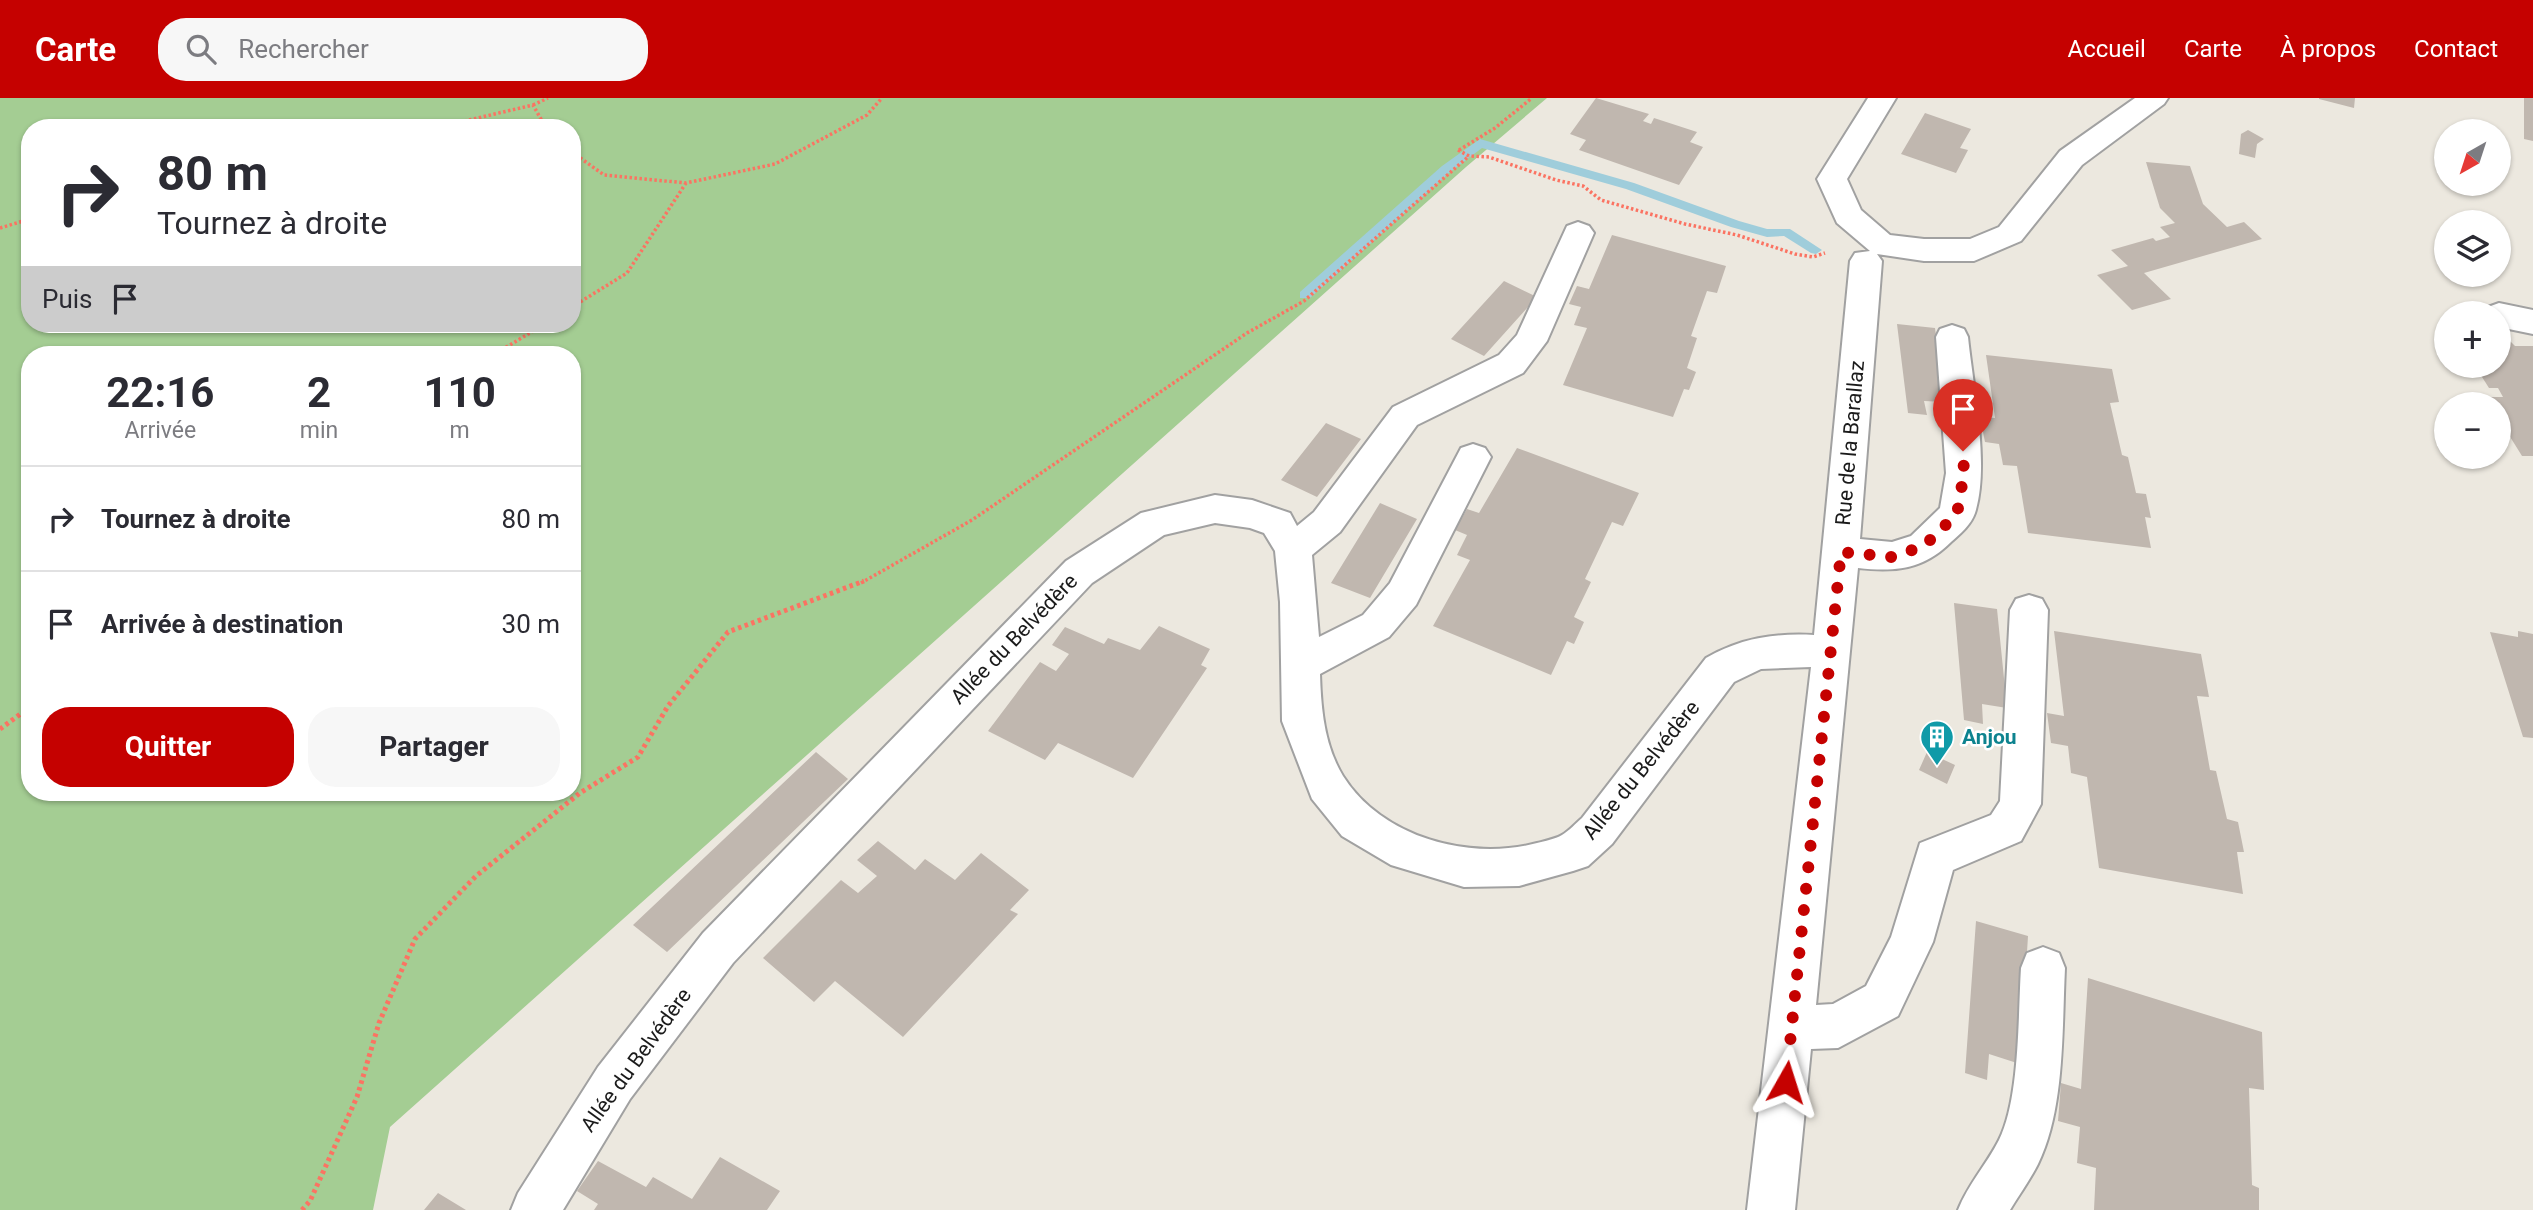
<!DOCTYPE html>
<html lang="fr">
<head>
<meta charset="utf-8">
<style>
	:root { --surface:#fff; --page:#f7f7f7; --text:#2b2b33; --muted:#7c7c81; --line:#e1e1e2; --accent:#c50100 }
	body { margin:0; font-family:Roboto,sans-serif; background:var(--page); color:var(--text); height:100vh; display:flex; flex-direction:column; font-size:26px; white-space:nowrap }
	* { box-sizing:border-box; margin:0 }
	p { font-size:23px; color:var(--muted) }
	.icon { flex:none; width:38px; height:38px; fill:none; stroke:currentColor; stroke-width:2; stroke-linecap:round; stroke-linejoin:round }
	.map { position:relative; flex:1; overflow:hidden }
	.details { position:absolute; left:21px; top:248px; width:560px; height:455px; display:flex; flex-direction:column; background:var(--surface); border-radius:28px; box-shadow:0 2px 5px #0004 }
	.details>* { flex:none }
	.guide { position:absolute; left:21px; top:21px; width:560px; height:214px; border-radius:28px; box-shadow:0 2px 5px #0004; background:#fff; color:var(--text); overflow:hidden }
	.needle { width:46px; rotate:219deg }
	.fabs { position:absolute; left:2434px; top:21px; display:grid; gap:14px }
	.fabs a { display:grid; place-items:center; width:77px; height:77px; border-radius:50%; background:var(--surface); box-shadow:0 2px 5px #0004; font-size:35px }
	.pin { position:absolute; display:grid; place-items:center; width:60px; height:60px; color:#fff; margin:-72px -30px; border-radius:50% 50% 50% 0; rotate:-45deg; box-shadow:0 0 7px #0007 }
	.pin .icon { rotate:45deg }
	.me { position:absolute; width:77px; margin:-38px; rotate:6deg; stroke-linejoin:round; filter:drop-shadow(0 0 5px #0008) }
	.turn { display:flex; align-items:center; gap:24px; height:147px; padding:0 21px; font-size:32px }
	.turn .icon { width:91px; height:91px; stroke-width:2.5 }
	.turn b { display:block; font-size:49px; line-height:60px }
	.then { display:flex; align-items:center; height:66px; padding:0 21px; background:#0003; gap:14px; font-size:26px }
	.eta { display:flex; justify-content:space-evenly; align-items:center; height:119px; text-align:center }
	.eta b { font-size:42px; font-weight:700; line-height:49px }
	.primary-button { display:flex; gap:14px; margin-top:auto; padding:14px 21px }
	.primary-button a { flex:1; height:80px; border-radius:28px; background:var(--accent); color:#fff; font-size:28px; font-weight:700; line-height:80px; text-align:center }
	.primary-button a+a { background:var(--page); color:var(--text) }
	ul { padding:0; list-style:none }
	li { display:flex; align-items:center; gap:21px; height:105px; padding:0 21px; border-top:2px solid var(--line) }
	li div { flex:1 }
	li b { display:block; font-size:26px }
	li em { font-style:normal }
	header { display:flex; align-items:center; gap:42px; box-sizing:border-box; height:98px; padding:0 35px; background:var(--accent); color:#fff }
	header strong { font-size:33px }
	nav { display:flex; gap:38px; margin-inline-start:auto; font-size:24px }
	.search { width:490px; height:63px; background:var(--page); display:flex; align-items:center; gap:18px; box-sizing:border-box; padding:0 24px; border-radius:28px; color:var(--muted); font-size:26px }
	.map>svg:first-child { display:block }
	.forest { fill:#a4cd93; fill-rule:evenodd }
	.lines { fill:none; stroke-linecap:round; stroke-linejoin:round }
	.stream { fill:#9fcddb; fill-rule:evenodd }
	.building { fill:#c0b7af }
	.minor-casing { stroke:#a1a1a1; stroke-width:4 }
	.path-far1 { stroke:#fb7362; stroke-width:3.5; stroke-dasharray:2.5 2.5; stroke-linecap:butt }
	.path { stroke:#fb7362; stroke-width:5; stroke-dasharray:3.5 3.5; stroke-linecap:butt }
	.minor { fill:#fff; fill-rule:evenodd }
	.route { stroke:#c50100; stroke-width:12; stroke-dasharray:0 21.6 }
	.labels { text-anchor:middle; stroke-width:5; stroke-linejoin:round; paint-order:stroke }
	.street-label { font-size:21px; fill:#1a1a1a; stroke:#fff }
	.culture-label { font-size:21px; font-weight:bold; fill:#0d838f; stroke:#fff; text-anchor:start }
</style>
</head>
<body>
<header>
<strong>Carte</strong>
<div class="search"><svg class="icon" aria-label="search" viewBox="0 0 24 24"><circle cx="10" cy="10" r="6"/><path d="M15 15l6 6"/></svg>Rechercher</div>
<nav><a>Accueil</a><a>Carte</a><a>À propos</a><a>Contact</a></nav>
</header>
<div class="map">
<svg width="2533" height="1112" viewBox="0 0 2533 1112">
	<rect width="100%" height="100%" fill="#ece8df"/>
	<path class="forest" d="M 0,0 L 1547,0 L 1466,69 L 390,1029 L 373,1112 L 0,1112 ZM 30,30 L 572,30 L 572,226 L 30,226 ZM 30,257 L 572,257 L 572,695 L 30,695 Z"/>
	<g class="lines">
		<path class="stream" d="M 1480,41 L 1634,85 L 1739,123 L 1767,131 L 1790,131 L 1822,152 L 1816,156 L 1811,155 L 1784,138 L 1767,139 L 1731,129 L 1626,91 L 1482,50 L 1450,74 L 1310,200 L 1300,200 L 1300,194 L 1442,68 Z"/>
	</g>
	<path class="building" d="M 1596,0 L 1649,16 L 1643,23 L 1651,26 L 1654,20 L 1697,34 L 1690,44 L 1703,49 L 1679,87 L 1579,52 L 1586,42 L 1570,36 Z
		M 2319,0 L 2355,0 L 2354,10 L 2319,1 Z
		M 2524,0 L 2533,0 L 2533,43 L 2524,41 Z
		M 1925,15 L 1971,31 L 1960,50 L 1968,52 L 1956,75 L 1901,56 Z
		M 2248,32 L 2264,41 L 2257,46 L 2255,60 L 2239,56 L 2241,36 Z
		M 2146,64 L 2190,68 L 2203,106 L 2227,129 L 2244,124 L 2262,141 L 2144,175 L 2171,201 L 2132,212 L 2097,177 L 2128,168 L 2111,152 L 2153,140 L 2156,143 L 2170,139 L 2160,129 L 2175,125 L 2160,110 Z
		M 1612,137 L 1726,168 L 1717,195 L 1707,193 L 1691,238 L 1697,240 L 1687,270 L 1696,274 L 1689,292 L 1684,291 L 1673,319 L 1563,287 L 1587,230 L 1574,227 L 1581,209 L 1569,206 L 1577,188 L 1589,191 Z
		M 1504,183 L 1537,199 L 1484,258 L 1451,241 Z
		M 1897,226 L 1935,230 L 1945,304 L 1924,303 L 1927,317 L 1908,315 Z
		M 2499,238 L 2507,240 L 2515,248 L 2533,248 L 2533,358 L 2522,358 L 2499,321 L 2499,306 L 2490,306 L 2485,299 L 2503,299 L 2498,290 L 2489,290 L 2475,268 L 2499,268 Z
		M 1986,257 L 2112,271 L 2119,304 L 2110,305 L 2122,357 L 2128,359 L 2136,395 L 2146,396 L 2151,420 L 2145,419 L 2151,450 L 2028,435 L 2017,368 L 2003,367 L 1999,346 L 1985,344 L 1980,319 L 1995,320 Z
		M 1326,325 L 1361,341 L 1317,399 L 1281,382 Z
		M 1517,350 L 1639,395 L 1623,428 L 1612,424 L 1585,481 L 1591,484 L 1574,519 L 1584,524 L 1574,546 L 1567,543 L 1551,577 L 1433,528 L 1470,462 L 1457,457 L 1467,437 L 1455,432 L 1467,411 L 1479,415 Z
		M 1380,405 L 1417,421 L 1370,500 L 1331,485 Z
		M 1954,505 L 1997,511 L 2007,610 L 1982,606 L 1983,626 L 1964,622 Z
		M 1159,528 L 1210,551 L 1201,567 L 1207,570 L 1133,680 L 1058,645 L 1045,662 L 988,633 L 1040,564 L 1056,573 L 1069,556 L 1052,547 L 1065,529 L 1104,546 L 1108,540 L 1140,552 Z
		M 2054,533 L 2201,556 L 2209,599 L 2197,598 L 2210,672 L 2216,673 L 2227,721 L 2238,724 L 2244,754 L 2237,754 L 2243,796 L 2099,770 L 2087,679 L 2071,675 L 2068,648 L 2051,645 L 2047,615 L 2064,618 Z
		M 2518,533 L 2533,536 L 2533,640 L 2523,639 L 2490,534 L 2518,539 Z
		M 816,654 L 848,681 L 667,854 L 633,827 Z
		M 1927,654 L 1955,667 L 1947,686 L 1919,672 Z
		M 878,743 L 915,772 L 925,761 L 955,782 L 981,755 L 1029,792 L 1010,812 L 1018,816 L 903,939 L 835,883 L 814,904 L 763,860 L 841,782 L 858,795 L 877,778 L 857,762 Z
		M 1976,823 L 2028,838 L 2020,966 L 1989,956 L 1987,982 L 1965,975 Z
		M 2088,880 L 2262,934 L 2264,992 L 2249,990 L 2252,1087 L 2259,1090 L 2259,1112 L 2094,1112 L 2096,1070 L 2077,1065 L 2080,1029 L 2058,1023 L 2061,985 L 2081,991 Z
		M 720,1059 L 780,1093 L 767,1112 L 594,1112 L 598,1106 L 577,1093 L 598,1063 L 646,1089 L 653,1079 L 692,1101 Z
		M 438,1095 L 466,1112 L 424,1112 Z"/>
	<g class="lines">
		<g class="minor-casing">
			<path id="minor" d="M 1868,0 L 1896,0 L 1847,81 L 1861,112 L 1890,137 L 1924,141 L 1970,141 L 1999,129 L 2060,53 L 2135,0 L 2168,0 L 2164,6 L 2082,67 L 2021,143 L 1974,163 L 1924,163 L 1877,156 L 1882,163 L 1860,441 L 1892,444 L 1911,438 L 1940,410 L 1946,375 L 1936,239 L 1940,231 L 1952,227 L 1964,231 L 1968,239 C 1973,289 1990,368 1975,415 C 1971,427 1960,436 1951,444 C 1923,472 1895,474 1858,470 L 1816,907 L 1833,906 L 1866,888 L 1891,839 L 1920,745 L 1991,717 L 2000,703 L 2010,512 L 2016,501 L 2029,497 L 2042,501 L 2048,512 L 2041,706 L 2021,743 L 1953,772 L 1933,844 L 1898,918 L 1838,950 L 1811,951 L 1795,1112 L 1747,1112 L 1811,569 L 1761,571 L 1734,584 L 1612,746 L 1588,768 L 1573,773 L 1519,788 L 1464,789 L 1391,767 L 1342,738 L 1312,701 L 1282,623 L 1280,504 L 1275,453 L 1264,435 L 1250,430 L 1215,425 L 1164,437 L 1092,485 L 733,865 L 630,1001 L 563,1112 L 511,1112 L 518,1095 L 598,969 L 703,835 L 1066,463 L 1141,415 L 1215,397 L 1252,402 L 1290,415 L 1297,428 L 1314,414 L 1393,309 L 1499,257 L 1517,237 L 1567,128 L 1578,124 L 1589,128 L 1594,135 L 1547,243 L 1523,275 L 1417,327 L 1340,434 L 1312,457 L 1319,539 L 1363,517 L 1390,485 L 1461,350 L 1473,346 L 1485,350 L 1491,359 L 1416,507 L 1389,539 L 1320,576 C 1321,610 1324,647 1343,678 C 1382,740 1470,763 1537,745 C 1545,743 1555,741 1562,737 C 1569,733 1576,725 1582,720 L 1706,560 C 1741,540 1774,535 1814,537 L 1850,163 L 1855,155 L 1870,153 L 1837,125 L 1817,81 Z
				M 2499,205 L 2533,212 L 2533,236 L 2499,229 L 2499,215 L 2484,215 L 2488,209 Z
				M 2043,849 L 2059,855 L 2065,870 C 2062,931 2065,1011 2038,1066 C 2030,1082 2019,1097 2010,1112 L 1958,1112 C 1968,1086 1987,1066 1999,1042 C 2020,1000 2018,918 2021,870 L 2027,855 Z"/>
		</g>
		<path class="path-far1" d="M 533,7 L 548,0
			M 435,30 L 533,7 L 546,30
			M 1458,52 L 1469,58 L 1489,59 L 1556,82 L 1583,88 L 1601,102 L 1685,126 L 1737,137 L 1795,156 L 1813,159 L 1825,155
			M 1459,52 L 1495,30 L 1532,0
			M 572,54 L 604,77 L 686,85 L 775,66 L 867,17 L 882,0
			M 0,130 L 30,121
			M 572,209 L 627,175 L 686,85
			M 493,257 L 545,226
			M 861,485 L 972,422 L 1247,235 L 1304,203 L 1469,58"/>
		<path class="path" d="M 0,631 L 30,609
			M 302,1112 L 310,1103 L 357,999 L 379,925 L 415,841 L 476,778 L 580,695 L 638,659 L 668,608 L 728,534 L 864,483"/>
		<use href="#minor" class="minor"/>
	</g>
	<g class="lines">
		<path class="route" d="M 1786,984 L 1841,454 L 1892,459 L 1924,448 L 1957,416 L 1964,375 L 1963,353"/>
	</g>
	<defs>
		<g id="building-pin" transform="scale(1.75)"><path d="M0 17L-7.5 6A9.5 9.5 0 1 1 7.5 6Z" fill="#0f9aa8" stroke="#fff"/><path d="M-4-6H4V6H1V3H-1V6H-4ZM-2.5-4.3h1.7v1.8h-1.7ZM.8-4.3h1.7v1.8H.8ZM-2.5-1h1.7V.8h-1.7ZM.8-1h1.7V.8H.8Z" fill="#fff"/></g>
	</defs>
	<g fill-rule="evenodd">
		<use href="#building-pin" x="1937" y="639"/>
	</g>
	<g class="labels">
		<g class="street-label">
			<text transform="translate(1850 345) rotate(-85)" y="7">Rue de la Barallaz</text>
			<text transform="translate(1014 541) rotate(-46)" y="7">Allée du Belvédère</text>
			<text transform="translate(1641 672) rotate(-51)" y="7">Allée du Belvédère</text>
			<text transform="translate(636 962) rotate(-54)" y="7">Allée du Belvédère</text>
		</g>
		<g class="culture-label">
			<text x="1962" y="646">Anjou</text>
		</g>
	</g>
</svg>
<div class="fabs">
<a><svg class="needle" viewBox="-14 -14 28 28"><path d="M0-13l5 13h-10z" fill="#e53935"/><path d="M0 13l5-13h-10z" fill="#7c7c81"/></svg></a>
<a><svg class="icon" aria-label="layers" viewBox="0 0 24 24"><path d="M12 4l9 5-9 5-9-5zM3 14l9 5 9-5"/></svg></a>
<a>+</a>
<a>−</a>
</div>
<div class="pin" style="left:1963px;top:353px;background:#d93025"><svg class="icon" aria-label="arrive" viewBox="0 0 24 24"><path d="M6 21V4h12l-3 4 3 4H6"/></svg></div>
<svg class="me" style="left:1786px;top:984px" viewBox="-20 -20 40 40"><path d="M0-17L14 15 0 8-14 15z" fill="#c50100" stroke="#fff" stroke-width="4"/></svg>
<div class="guide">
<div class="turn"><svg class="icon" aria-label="right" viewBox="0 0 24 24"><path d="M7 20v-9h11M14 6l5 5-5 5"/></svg><div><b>80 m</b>Tournez à droite</div></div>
<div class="then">Puis<svg class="icon" aria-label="arrive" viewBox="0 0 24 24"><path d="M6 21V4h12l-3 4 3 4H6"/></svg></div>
</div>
<section class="details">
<div class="eta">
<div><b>22:16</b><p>Arrivée</p></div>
<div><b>2</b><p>min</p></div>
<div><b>110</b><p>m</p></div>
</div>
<ul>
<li><svg class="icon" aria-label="right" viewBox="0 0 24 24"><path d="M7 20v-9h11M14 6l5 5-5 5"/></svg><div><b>Tournez à droite</b></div><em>80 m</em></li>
<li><svg class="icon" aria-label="arrive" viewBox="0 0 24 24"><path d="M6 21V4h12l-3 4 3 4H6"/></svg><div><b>Arrivée à destination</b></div><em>30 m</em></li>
</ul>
<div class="primary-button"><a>Quitter</a><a>Partager</a></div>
</section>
</div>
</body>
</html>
